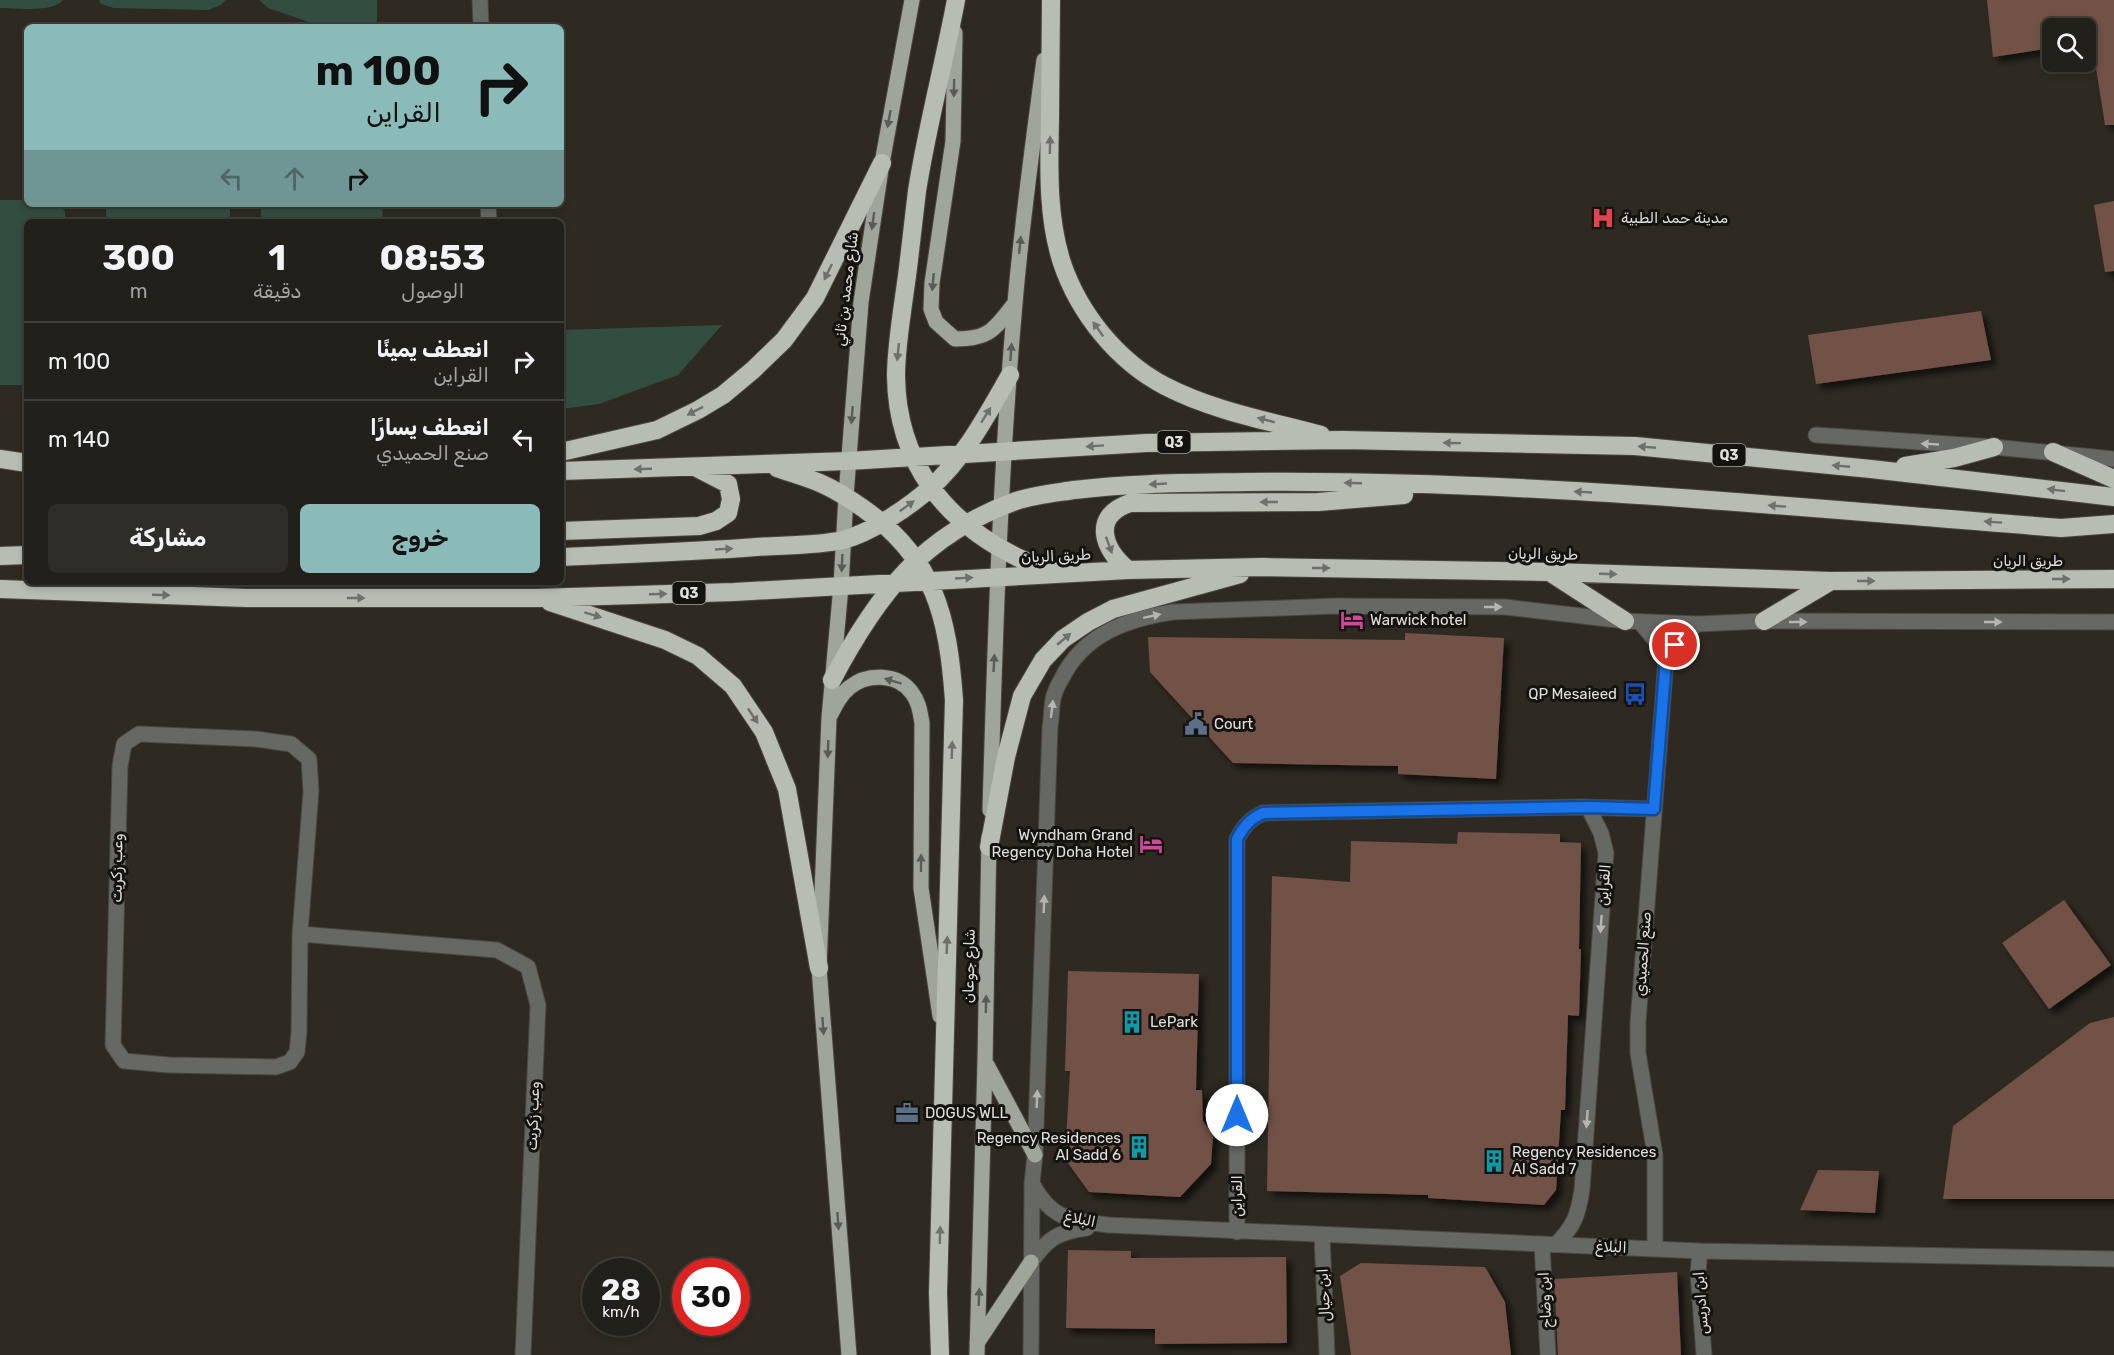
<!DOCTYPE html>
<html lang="ar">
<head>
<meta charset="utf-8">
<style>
	:root { --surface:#22201a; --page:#2e2d27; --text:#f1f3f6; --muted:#a2a3a2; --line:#3f3e39; --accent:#8bbbb9 }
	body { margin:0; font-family:Rubik,Cairo,sans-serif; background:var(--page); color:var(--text); direction:rtl; height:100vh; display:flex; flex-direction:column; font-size:22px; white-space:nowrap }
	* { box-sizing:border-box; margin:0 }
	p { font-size:20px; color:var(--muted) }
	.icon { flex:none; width:33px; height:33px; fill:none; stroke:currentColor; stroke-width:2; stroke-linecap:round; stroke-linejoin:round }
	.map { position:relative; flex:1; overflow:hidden; direction:ltr }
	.sheet { position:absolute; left:24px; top:219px; width:540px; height:366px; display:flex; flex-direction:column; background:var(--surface); border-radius:9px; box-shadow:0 3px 9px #0003,0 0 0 2px var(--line); direction:rtl }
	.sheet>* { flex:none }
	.guide { position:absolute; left:24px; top:24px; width:540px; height:183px; border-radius:9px; box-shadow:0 3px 9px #0003,0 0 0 2px var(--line); direction:rtl; background:#8bbbb9; color:#111; overflow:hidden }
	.fabs { position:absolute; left:2042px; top:18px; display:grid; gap:12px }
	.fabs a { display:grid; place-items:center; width:54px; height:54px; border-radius:9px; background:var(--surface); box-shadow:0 3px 9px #0003,0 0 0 2px var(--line); font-size:30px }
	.speed { position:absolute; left:582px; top:1258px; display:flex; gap:12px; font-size:30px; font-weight:700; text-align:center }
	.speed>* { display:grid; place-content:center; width:78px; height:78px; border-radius:50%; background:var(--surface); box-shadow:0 3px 9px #0003,0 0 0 2px var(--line); line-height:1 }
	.speed small { font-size:15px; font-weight:400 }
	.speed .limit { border:9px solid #d22; background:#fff; color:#111 }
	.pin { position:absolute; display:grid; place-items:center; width:51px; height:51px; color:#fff; margin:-26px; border:3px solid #fff; border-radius:50%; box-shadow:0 2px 6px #0007 }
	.me { position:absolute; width:66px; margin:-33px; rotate:0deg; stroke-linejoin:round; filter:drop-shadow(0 0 4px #0008) }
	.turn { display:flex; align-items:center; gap:21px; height:126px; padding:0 24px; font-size:27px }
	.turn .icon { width:78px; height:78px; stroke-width:2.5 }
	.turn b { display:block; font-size:42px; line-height:51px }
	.lanes { display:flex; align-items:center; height:57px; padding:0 24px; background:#0003; justify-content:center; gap:30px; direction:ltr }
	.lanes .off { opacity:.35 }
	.eta { display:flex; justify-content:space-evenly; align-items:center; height:102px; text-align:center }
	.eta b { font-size:36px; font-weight:700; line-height:42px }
	.action { display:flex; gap:12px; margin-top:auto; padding:12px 24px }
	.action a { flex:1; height:69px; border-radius:9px; background:var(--accent); color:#111; font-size:24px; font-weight:700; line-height:69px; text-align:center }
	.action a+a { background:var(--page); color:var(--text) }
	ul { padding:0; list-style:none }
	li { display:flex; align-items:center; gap:18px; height:78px; padding:0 24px; border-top:2px solid var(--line) }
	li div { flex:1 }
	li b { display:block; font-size:22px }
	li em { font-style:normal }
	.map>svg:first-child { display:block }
	.green { fill:#324e41 }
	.building { fill:#725146; filter:url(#shadow) }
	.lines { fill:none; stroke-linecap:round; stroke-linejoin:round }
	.minor-casing { stroke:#4b473f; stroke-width:17 }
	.major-casing { stroke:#4b473f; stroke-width:17 }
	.highway-casing { stroke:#4b473f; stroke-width:20 }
	.minor { stroke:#666864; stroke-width:15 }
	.major { stroke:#a0a59c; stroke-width:15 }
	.highway { stroke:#b7bdb2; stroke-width:18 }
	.oneway { fill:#5a5c56 }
	.oneway2 { fill:#6e7069 }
	.oneway3 { fill:#b7b5b1 }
	.route-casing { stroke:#114b97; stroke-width:15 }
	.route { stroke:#1a73e8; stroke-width:10 }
	.labels { text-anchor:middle; stroke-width:6; stroke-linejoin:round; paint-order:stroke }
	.shield { fill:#15130f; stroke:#a4a29d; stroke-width:1.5 }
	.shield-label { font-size:14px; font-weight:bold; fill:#e2dfda }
	.poi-label { font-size:15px; fill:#e2dfda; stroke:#15130f; text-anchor:start }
	.street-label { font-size:15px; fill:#e2dfda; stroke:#15130f }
</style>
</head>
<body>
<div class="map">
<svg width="2114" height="1355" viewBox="0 0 2114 1355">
	<defs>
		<filter id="shadow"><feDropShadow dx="5.5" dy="5.5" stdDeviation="3" flood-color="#0009"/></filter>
	</defs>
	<rect width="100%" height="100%" fill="#2e2a22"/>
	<path class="green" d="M 0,0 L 63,0 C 53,13 16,8 0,8 Z
		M 99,0 L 226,0 L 221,5 L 208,10 L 114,8 L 101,4 Z
		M 259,0 L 377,0 L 377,27 L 323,27 L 268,8 Z
		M 0,200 L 27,200 L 27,204 L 59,204 L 65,212 L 65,222 L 27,222 L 27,385 L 0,385 Z
		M 109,204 L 225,204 L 230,210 L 230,222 L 106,222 L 106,207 Z
		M 261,204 L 382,204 L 383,222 L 261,222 Z
		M 722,325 L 678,375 L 599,404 L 561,409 L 561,330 Z"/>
	<path class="building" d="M 1987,0 L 2114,0 L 2114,125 L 2105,125 L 2092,42 L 2085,43 L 2085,28 L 2052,28 L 2052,48 L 1993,57 Z
		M 2114,201 L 2114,271 L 2105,272 L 2094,205 Z
		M 1981,311 L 1991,360 L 1816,384 L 1808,335 Z
		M 1405,633 L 1504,638 L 1496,779 L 1398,774 L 1398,766 L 1233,763 L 1150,672 L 1148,637 L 1405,640 Z
		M 1458,832 L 1560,834 L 1560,842 L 1581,843 L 1579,949 L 1581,949 L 1579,1016 L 1568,1015 L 1565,1110 L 1561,1110 L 1556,1190 L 1544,1205 L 1428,1198 L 1428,1195 L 1267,1191 L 1272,876 L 1350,882 L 1351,841 L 1457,844 Z
		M 2064,900 L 2111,965 L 2049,1009 L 2002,943 Z
		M 1068,971 L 1199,974 L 1196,1090 L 1202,1090 L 1203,1121 L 1213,1135 L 1211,1164 L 1180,1197 L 1089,1192 L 1065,1159 L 1070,1071 L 1065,1071 Z
		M 2114,1017 L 2114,1199 L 1943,1199 L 1953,1126 L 2090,1023 Z
		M 1818,1170 L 1879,1171 L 1875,1213 L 1800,1210 Z
		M 1068,1250 L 1131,1251 L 1131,1258 L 1286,1257 L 1287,1343 L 1155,1344 L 1155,1329 L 1066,1328 Z
		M 1361,1263 L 1485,1267 L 1505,1302 L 1511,1355 L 1351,1355 L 1340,1276 Z
		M 1677,1272 L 1681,1355 L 1558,1355 L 1554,1279 Z"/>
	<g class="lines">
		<g class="minor-casing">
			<path id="minor" d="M 480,0 L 481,27
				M 488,204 L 489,222
				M 1816,435 L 1994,447 L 2114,459
				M 1640,622 L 1660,646 L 1666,659
				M 139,734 L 256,739 L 291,744 L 309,759 L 311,791 L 300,934 L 299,1031 L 297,1052 L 290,1062 L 276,1067 L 169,1065 L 124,1061 L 113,1045 L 120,766 L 124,744 Z
				M 300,934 L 497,950 L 528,967 L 538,1005 L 523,1355
				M 1033,1185 C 1052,1220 1071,1220 1108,1225 L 1700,1251 L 2114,1259
				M 1237,1232 L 1237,839 C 1244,826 1250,819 1263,813 L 1581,807 L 1654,809
				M 1322,1235 L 1327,1355
				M 1542,1244 L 1548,1355
				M 1555,1245 C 1574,1227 1578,1215 1582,1190 L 1606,853 L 1601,833 L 1588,807
				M 1655,1248 L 1655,1155 L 1638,1053 L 1638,1022 L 1666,659 L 1685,633 L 1698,624
				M 1700,1251 L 1698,1273 L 1704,1355
				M 1031,1262 C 1048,1238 1058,1232 1087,1228
				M 1031,1355 L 1032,1183 L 1035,1155 L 1050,727 C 1052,717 1051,705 1054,695 C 1056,689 1059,683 1062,678 C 1084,634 1127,619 1173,612 L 1335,606 L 1505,607 L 1625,621 L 1698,624 L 1764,621 L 2114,622"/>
		</g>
		<g class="major-casing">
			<path id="major" d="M 955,33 L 953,141 L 932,283 L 931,309 L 936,322 L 955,339 C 991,339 994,329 1015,303
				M 831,714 C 836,704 841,694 850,687 C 867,673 898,673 912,693 C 919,702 920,712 922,723 L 921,888 L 940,1016
				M 990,810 C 995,641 1000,471 1015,303 C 1022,221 1033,141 1044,60
				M 987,1065 L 1035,1155
				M 977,1343 L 1031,1262
				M 849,1355 L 819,968 L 829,718 L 841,586 L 846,496 L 861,302 L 882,163 L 912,0
				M 977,1355 L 985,1062 L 989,837"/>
		</g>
		<g class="highway-casing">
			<path id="highway" d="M 956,0 C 944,64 927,127 917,191 C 914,216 911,242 908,268 C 904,301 896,343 896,376 C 897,462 945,523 1021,559 C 1032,564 1044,567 1055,571
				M 1051,0 C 1051,39 1050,79 1050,118 C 1049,166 1047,217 1062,263 C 1079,313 1117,361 1165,386 C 1213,411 1269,421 1321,435
				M 561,452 L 657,430 L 698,410 L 723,395 L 753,370 L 784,340 L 815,298 L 882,163
				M 2053,452 L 2114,479
				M 0,459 L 27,463
				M 1905,466 L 1954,458 L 1994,447
				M 777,468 C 791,473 806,477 820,483 C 836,490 850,499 864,509 C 935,559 948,617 954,700 L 938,1293 L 940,1355
				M 561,471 L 848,461 L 1146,443 L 1343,440 L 1635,446 L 1871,469 L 2114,497
				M 561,531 L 699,526 L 716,521 L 728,513 L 731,499 L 728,484 L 697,468
				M 0,556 L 27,555
				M 561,557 C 626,554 691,552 756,547 C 784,545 815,546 843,540 C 870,533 908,508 929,489 C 964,459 987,415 1010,375
				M 1128,570 C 1103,549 1091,516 1130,503 L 1318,502 L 1404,495
				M 1551,573 L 1625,621
				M 0,589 L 246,598 L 537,598 L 734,592 L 1128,570 L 1262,567 L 1550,572 L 1831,581 L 2114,579
				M 550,602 L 665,640 L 698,656 L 733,686 L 764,732 L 787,789 L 819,968
				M 1764,621 L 1831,581
				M 832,680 C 877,595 922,535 1016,501 C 1034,495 1054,493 1074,490 C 1131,483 1188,483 1245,482 C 1517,479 1790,507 2061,528 L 2114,524
				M 989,847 L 1006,757 L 1022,696 L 1043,660 L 1063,639 L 1088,622 L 1113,609 L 1240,574"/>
		</g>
		<use href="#minor" class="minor"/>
		<use href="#major" class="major"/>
		<use href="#highway" class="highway"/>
	</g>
	<defs><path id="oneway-solid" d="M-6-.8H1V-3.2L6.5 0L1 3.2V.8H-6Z" transform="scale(1.5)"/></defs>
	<g class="oneway">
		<use href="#oneway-solid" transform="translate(954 88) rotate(91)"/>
		<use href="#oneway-solid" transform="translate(889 119) rotate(100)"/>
		<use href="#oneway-solid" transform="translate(873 221) rotate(98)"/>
		<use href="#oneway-solid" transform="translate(1020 245) rotate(-84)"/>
		<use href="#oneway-solid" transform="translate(933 282) rotate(95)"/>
		<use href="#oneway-solid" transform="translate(1011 352) rotate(-86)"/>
		<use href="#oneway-solid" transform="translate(852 415) rotate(95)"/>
		<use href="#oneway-solid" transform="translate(842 563) rotate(93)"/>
		<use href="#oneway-solid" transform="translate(994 663) rotate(-87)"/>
		<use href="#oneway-solid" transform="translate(893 681) rotate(-163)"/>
		<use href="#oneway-solid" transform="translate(828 749) rotate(92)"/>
		<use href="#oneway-solid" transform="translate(921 863) rotate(-90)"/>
		<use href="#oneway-solid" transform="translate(986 1004) rotate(-89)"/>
		<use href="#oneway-solid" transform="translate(823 1026) rotate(86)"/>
		<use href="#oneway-solid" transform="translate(838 1221) rotate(86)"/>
		<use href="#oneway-solid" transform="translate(979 1297) rotate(-88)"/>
	</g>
	<g class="oneway2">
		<use href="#oneway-solid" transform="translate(1050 145) rotate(-89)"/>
		<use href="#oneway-solid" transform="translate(828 272) rotate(116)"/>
		<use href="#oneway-solid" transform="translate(1098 329) rotate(-125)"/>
		<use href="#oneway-solid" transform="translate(898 352) rotate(96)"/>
		<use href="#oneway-solid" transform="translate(695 411) rotate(153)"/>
		<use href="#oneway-solid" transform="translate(986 415) rotate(-58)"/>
		<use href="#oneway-solid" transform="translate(1266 420) rotate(-165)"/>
		<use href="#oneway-solid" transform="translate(1452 443) rotate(-179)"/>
		<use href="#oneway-solid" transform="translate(1095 446) rotate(176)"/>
		<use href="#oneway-solid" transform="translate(1647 447) rotate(-175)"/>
		<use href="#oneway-solid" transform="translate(1841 466) rotate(-175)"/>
		<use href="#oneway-solid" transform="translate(643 469) rotate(178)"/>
		<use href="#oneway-solid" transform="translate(1353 483) rotate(-178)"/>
		<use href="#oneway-solid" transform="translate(1158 484) rotate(177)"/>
		<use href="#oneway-solid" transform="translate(2056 490) rotate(-173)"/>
		<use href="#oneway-solid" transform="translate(1583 492) rotate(-177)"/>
		<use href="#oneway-solid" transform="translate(1269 502) rotate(180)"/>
		<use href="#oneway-solid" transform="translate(907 506) rotate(-36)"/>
		<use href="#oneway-solid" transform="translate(1777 506) rotate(-176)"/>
		<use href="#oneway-solid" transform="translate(1993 522) rotate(-176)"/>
		<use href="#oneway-solid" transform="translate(1109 545) rotate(70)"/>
		<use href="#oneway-solid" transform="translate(724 549) rotate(-3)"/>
		<use href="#oneway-solid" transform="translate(1321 568)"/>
		<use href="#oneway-solid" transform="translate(1608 574) rotate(2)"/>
		<use href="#oneway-solid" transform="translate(964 578) rotate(-3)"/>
		<use href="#oneway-solid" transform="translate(2061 579)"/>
		<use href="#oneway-solid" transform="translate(1866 581)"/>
		<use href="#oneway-solid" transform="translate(658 594) rotate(-2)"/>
		<use href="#oneway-solid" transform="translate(161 595) rotate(2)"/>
		<use href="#oneway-solid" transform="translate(356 598)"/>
		<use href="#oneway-solid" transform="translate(593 615) rotate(17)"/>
		<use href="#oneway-solid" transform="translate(1064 639) rotate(-40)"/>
		<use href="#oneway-solid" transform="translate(753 716) rotate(56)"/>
		<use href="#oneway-solid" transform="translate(952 750) rotate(-88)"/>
		<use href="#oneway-solid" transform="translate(947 945) rotate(-88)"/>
		<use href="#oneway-solid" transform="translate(940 1235) rotate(-89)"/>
	</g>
	<g class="oneway3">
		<use href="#oneway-solid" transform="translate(1930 444) rotate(-177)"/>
		<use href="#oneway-solid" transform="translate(1493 607)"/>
		<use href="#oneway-solid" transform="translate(1152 616) rotate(-12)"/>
		<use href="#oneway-solid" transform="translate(1798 622)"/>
		<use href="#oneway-solid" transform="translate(1993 622)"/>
		<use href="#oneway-solid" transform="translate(1052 709) rotate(-83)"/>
		<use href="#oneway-solid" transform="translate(1044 904) rotate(-88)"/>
		<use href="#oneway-solid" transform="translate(1601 924) rotate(94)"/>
		<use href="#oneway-solid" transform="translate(1037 1099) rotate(-88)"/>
		<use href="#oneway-solid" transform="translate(1587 1119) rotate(94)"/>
	</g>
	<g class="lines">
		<g class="route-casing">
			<path id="route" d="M 1237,1115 L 1237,839 C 1244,826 1250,819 1263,813 L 1588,807 L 1654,809 L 1666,659 L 1675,645"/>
		</g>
		<use href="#route" class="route"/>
	</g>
	<defs>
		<g id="hospital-bare" transform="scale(1.8)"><path d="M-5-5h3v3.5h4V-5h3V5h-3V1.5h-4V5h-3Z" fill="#e0444e" stroke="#15130f" stroke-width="2.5" paint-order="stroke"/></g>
		<g id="hotel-bare" transform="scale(1.8)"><path d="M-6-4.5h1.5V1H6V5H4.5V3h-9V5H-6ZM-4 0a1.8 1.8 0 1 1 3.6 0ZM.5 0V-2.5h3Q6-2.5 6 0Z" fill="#d1479c" stroke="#15130f" stroke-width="2.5" paint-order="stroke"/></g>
		<g id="bus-bare" transform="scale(1.8)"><path d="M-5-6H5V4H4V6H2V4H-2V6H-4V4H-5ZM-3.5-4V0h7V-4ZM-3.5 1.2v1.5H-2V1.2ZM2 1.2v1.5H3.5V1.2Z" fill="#1a4fb4" stroke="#15130f" stroke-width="2.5" paint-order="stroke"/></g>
		<g id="civic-bare" transform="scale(1.8)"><path d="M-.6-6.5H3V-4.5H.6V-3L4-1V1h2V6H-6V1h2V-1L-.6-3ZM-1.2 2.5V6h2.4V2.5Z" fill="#5c6f8a" stroke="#15130f" stroke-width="2.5" paint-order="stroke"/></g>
		<g id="building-bare" transform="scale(1.8)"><path d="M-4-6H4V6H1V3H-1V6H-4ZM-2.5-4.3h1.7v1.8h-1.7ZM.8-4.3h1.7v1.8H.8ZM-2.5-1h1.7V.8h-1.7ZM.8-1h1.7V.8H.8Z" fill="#0f9aa8" stroke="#15130f" stroke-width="2.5" paint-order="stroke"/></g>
		<g id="office-bare" transform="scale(1.8)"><path d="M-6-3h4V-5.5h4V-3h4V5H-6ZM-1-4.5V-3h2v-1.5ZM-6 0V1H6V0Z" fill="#5c6f8a" stroke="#15130f" stroke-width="2.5" paint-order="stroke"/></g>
	</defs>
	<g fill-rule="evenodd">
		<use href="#hospital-bare" x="1603" y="218"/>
		<use href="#hotel-bare" x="1352" y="620"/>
		<use href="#bus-bare" x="1635" y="694"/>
		<use href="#civic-bare" x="1196" y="724"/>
		<use href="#hotel-bare" x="1151" y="844"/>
		<use href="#building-bare" x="1132" y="1022"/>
		<use href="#office-bare" x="907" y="1113"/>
		<use href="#building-bare" x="1139" y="1147"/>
		<use href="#building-bare" x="1494" y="1161"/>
	</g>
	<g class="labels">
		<g class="shield">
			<rect x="1157.5" y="431" width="33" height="22" rx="4.5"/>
			<rect x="1712.5" y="444" width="33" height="22" rx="4.5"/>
			<rect x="672.5" y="582" width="33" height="22" rx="4.5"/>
		</g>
		<g class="shield-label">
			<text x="1174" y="447">Q3</text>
			<text x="1729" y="460">Q3</text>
			<text x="689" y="598">Q3</text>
		</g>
		<g class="poi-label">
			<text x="1621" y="223">مدينة حمد الطبية</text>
			<text x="1370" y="625">Warwick hotel</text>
			<text x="1617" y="699" text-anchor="end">QP Mesaieed</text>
			<text x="1214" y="729">Court</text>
			<text x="1133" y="840" text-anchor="end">Wyndham Grand<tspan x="1133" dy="17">Regency Doha Hotel</tspan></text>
			<text x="1150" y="1027">LePark</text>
			<text x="925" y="1118">DOGUS WLL</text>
			<text x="1121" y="1143" text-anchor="end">Regency Residences<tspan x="1121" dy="17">Al Sadd 6</tspan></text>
			<text x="1512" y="1157">Regency Residences<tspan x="1512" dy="17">Al Sadd 7</tspan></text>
		</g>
		<g class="street-label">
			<text transform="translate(846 289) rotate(-83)" y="5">شارع محمد بن ثاني</text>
			<text transform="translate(1543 554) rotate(1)" y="5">طريق الريان</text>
			<text transform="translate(1056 556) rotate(-3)" y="5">طريق الريان</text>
			<text x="2028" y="566">طريق الريان</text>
			<text transform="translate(117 868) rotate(-89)" y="5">وعب زكريت</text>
			<text transform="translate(1604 885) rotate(-86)" y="5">القراين</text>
			<text transform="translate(1643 954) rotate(-86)" y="5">صنع الحميدي</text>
			<text transform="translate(969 966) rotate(-89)" y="5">شارع جوعان</text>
			<text transform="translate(533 1116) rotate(-88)" y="5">وعب زكريت</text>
			<text transform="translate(1237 1196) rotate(-90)" y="5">القراين</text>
			<text transform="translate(1080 1219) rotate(12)" y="5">البلاغ</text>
			<text transform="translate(1611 1247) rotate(2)" y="5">البلاغ</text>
			<text transform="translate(1324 1295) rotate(-93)" y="5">ابن حيال</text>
			<text transform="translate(1545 1300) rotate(-93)" y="5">ابن وضاح</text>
			<text transform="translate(1701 1303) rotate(-94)" y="5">ابن ادريس</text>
		</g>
	</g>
</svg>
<div class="fabs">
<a><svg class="icon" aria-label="search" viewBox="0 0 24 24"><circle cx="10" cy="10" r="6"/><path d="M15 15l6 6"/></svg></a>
</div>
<div class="speed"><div>28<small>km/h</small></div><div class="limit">30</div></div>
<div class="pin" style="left:1675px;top:645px;background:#d93025"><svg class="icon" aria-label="arrive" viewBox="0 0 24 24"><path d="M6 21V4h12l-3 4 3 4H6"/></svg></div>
<svg class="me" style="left:1237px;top:1115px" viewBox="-20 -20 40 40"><circle r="19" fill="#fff"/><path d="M0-13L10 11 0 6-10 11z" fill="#1a73e8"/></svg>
<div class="guide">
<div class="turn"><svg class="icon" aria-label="right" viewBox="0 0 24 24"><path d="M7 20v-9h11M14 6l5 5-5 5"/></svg><div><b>100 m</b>القراين</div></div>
<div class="lanes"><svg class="icon off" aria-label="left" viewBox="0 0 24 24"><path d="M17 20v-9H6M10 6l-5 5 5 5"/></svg><svg class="icon off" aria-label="ahead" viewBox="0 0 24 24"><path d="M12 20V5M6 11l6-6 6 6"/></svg><svg class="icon" aria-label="right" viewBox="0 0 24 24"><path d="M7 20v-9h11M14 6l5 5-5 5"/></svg></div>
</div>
<section class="sheet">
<div class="eta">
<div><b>08:53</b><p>الوصول</p></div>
<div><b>1</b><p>دقيقة</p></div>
<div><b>300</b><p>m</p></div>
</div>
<ul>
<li><svg class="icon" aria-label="right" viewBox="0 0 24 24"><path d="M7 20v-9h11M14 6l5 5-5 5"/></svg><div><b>انعطف يمينًا</b><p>القراين</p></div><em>100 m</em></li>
<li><svg class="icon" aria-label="left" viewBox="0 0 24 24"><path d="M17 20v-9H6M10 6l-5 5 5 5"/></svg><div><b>انعطف يسارًا</b><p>صنع الحميدي</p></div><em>140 m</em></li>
</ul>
<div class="action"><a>خروج</a><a>مشاركة</a></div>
</section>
</div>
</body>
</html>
